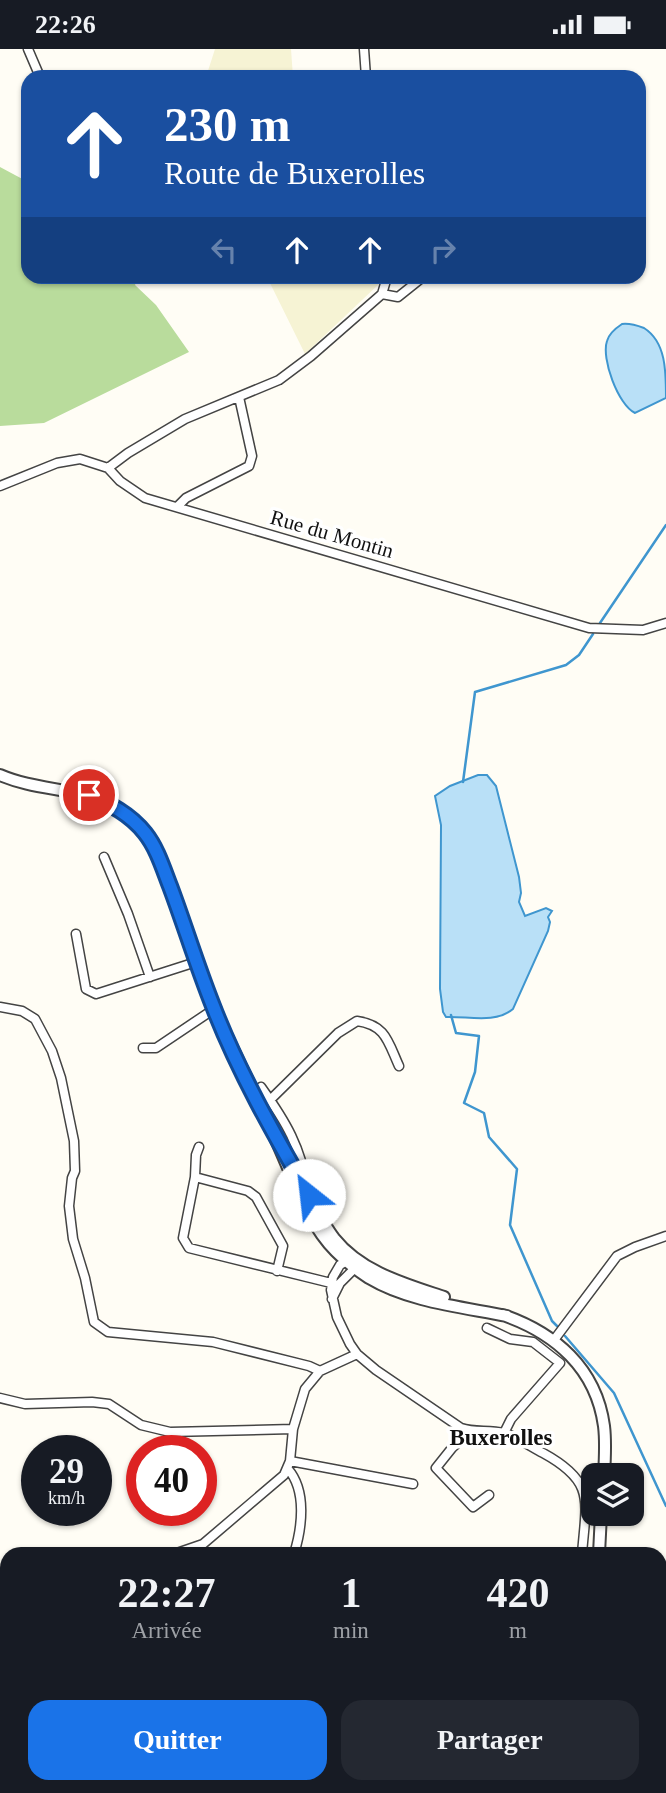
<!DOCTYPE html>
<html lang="fr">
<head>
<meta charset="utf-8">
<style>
	:root { --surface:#171b24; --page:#242831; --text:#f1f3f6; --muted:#9ea1a6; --accent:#1a73e8 }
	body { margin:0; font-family:Georgia,serif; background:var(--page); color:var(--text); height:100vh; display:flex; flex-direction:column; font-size:26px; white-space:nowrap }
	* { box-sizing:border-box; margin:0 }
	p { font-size:23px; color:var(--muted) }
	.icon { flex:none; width:38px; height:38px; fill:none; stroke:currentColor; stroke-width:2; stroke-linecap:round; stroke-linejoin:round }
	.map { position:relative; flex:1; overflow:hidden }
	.side { position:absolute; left:0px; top:1498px; width:667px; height:247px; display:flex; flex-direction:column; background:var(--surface); border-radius:21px 21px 0 0; box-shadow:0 2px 5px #0004 }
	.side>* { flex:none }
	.banner { position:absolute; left:21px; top:21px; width:625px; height:214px; border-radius:21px; box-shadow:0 2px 5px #0004; background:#1a4fa0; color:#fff; overflow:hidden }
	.buttons { position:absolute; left:581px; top:1414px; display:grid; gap:14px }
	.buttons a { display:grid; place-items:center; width:63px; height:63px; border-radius:14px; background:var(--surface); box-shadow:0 2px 5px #0004; font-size:35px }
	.speed { position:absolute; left:21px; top:1386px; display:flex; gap:14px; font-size:35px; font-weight:700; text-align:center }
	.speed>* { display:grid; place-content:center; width:91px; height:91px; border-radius:50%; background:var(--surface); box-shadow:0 2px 5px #0004; line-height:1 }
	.speed small { font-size:18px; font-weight:400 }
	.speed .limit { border:10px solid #d22; background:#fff; color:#111 }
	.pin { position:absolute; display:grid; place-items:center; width:60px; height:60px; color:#fff; margin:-30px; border:4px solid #fff; border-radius:50%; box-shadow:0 2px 7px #0007 }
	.me { position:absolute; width:77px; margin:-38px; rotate:331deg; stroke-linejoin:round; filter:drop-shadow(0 0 5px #0008) }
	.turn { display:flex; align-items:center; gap:24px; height:147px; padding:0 28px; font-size:32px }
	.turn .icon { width:91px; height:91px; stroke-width:2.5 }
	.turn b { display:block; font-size:49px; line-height:60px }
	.lanes { display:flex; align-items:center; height:66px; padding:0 28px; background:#0003; justify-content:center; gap:35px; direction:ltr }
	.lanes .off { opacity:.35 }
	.eta { display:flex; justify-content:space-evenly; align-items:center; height:119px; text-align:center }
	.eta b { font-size:42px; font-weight:700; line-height:49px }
	.action { display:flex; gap:14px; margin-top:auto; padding:14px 28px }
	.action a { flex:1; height:80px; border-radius:21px; background:var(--accent); color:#fff; font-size:28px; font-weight:700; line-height:80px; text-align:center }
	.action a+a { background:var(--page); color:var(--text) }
	.status { display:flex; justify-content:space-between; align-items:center; height:49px; padding:0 35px; background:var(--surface); direction:ltr }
	.status svg { height:19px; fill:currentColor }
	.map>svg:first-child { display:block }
	.farmland { fill:#f6f3d4 }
	.forest { fill:#b9dc9c }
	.pitch { fill:#e6f2cf }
	.water { fill:#b9e0f7; stroke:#3f96cf; stroke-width:2 }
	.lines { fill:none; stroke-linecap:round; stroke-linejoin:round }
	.stream { stroke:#3f96cf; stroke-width:2.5 }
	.minor-casing { stroke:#444; stroke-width:11 }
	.tertiary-casing { stroke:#444; stroke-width:14 }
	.minor { stroke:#fff; stroke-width:8 }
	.tertiary { stroke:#fff; stroke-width:10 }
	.route-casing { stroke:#114b97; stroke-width:18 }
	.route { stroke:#1a73e8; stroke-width:12 }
	.labels { text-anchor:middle; stroke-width:7; stroke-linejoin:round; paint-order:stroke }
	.street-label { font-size:21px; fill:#111; stroke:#fff }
	.neighbourhood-label { font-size:23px; font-weight:bold; fill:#111; stroke:#fff }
</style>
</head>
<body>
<div class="status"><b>22:26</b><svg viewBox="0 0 49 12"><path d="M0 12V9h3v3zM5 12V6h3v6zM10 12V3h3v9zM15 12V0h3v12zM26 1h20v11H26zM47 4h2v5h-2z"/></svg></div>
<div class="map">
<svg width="666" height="1744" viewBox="0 0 666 1744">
	<rect width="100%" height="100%" fill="#fffdf5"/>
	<path class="farmland" d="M 215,0 L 291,0 L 293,28 L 206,28 Z
		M 267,228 L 379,228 L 379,235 L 305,305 Z"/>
	<path class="forest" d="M 0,118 L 28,133 L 28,228 L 138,228 L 135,236 L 156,256 L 189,303 L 44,374 L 0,377 Z
		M 7,1581 L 7,1738 L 143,1738 L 139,1744 L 0,1744 L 0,1593 Z
		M 297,1738 L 439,1738 L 438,1744 L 292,1744 Z"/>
	<path class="pitch" d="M 666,1621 L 666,1691 L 660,1670 L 660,1623 Z"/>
	<path class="water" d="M 622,275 C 630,274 636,276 644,279 C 666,293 666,322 666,349 L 635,364 C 618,356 601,309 607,292 C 609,284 616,279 622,275 Z
		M 478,726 L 487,726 L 496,737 L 519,828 L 521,844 L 519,853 L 525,867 L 546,859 L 552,862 L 548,868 L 550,873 L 548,882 L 513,960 C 495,975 468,967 446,968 L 443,963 L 440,940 L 441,776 L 435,747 L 450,737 Z"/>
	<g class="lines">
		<path class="stream" d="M 600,574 L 666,476
			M 463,733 L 475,643 L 566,616 L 579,606 L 593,585
			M 451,966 L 456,984 L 479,987 L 475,1023 L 464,1054 L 484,1064 L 489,1088 L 517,1120 L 510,1176 L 552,1272 L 557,1277
			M 565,1287 L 614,1344 L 666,1457
			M 377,1502 L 378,1505
			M 319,1744 L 320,1738"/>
		<g class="minor-casing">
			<path id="minor" d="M 28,0 L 40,28
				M 364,0 L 366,28
				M 382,245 L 398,248 L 423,228
				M 108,419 L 128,404 L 185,370 L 279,331 L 311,307 L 382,245 L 387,228
				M 0,437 L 57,414 L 80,410 L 108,419 L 120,432 L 145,449 L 589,579 L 643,581 L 666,574
				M 177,458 L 186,449 L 249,417 L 252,407 L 239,348
				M 104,808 L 128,865 L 150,928
				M 76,885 L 86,940 L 96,945 L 196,913
				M 0,958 L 22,962 L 35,970 L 52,1002 L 61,1029 L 74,1092 L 75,1122 L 72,1129 L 69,1157 L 73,1190 L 85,1229 L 94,1273 L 108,1283 L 213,1293 L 309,1317 L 320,1322
				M 143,999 L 156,999 L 214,960
				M 261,1038 C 286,1073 301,1098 308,1142
				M 270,1051 L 338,984 L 357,972 C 386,976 388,993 399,1017
				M 195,1128 L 196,1106 L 199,1098
				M 350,1210 L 340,1216 L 333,1228 L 331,1241 L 337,1268 L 350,1295 L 357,1305 L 376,1321 L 461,1379 C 475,1384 489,1380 504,1384 C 517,1388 530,1397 543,1404 C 596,1433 586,1452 582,1505
				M 277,1222 L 283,1197 L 256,1148 L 248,1142 L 195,1128 L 183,1189 L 189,1199 L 331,1234
				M 332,1250 L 340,1234 L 352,1222 L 354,1215
				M 487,1279 L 510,1290 L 533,1293 L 560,1314 L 511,1370 L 504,1384
				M 554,1291 L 617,1207 L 635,1198 L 666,1187
				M 0,1349 L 25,1355 L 92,1353 L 109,1355 L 141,1376 L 170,1383 L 293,1380
				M 470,1383 L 452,1399 L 436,1419 L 473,1458 L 489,1446
				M 290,1412 L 413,1435
				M 288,1420 C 307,1442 302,1479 294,1505
				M 174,1505 L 203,1495 L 284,1426 L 290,1412 L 293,1380 L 305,1340 L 320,1322 L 357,1305
				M 222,1744 L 224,1738"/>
		</g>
		<g class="tertiary-casing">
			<path id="tertiary" d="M 0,726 C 44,745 90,736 130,768 C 163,794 177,857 190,896 C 211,959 241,1016 269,1076 C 287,1112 299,1153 322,1186 C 334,1203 352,1218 369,1229 C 409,1253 462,1258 507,1267
				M 303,1137 C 313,1154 322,1173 334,1189 C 361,1223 405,1235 444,1248
				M 503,1266 C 555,1284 596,1319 604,1377 C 606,1393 605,1410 604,1426
				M 599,1505 L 601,1465
				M 653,1738 L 655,1744"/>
		</g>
		<use href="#minor" class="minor"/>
		<use href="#tertiary" class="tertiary"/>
	</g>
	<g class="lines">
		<g class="route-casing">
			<path id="route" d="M 89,746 C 110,755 130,765 145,784 C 157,799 163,819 170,837 C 185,877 197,917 213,957 C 238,1022 274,1085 309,1146"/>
		</g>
		<use href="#route" class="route"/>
	</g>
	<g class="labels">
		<g class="street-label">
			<text transform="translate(332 485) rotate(16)" y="7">Rue du Montin</text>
		</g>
		<g class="neighbourhood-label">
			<text x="501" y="1396">Buxerolles</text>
		</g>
	</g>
</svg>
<div class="buttons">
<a><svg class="icon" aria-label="layers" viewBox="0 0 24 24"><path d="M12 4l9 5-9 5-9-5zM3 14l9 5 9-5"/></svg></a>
</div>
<div class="speed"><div>29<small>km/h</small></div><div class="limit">40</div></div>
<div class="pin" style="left:89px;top:746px;background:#d93025"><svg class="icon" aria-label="arrive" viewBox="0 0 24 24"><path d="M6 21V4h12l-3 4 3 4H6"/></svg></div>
<svg class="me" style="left:309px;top:1146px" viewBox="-20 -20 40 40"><circle r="19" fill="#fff"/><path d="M0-13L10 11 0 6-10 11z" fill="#1a73e8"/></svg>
<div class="banner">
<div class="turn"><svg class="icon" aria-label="ahead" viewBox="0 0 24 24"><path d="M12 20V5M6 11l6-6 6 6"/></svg><div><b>230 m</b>Route de Buxerolles</div></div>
<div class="lanes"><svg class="icon off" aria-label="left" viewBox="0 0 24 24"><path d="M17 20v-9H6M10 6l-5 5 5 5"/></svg><svg class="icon" aria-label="ahead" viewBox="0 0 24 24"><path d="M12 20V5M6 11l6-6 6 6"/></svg><svg class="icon" aria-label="ahead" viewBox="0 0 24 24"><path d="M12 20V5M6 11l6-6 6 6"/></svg><svg class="icon off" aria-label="right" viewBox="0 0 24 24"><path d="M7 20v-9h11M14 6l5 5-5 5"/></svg></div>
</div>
<section class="side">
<div class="eta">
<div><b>22:27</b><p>Arrivée</p></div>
<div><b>1</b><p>min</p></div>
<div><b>420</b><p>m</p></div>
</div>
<div class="action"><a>Quitter</a><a>Partager</a></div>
</section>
</div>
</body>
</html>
